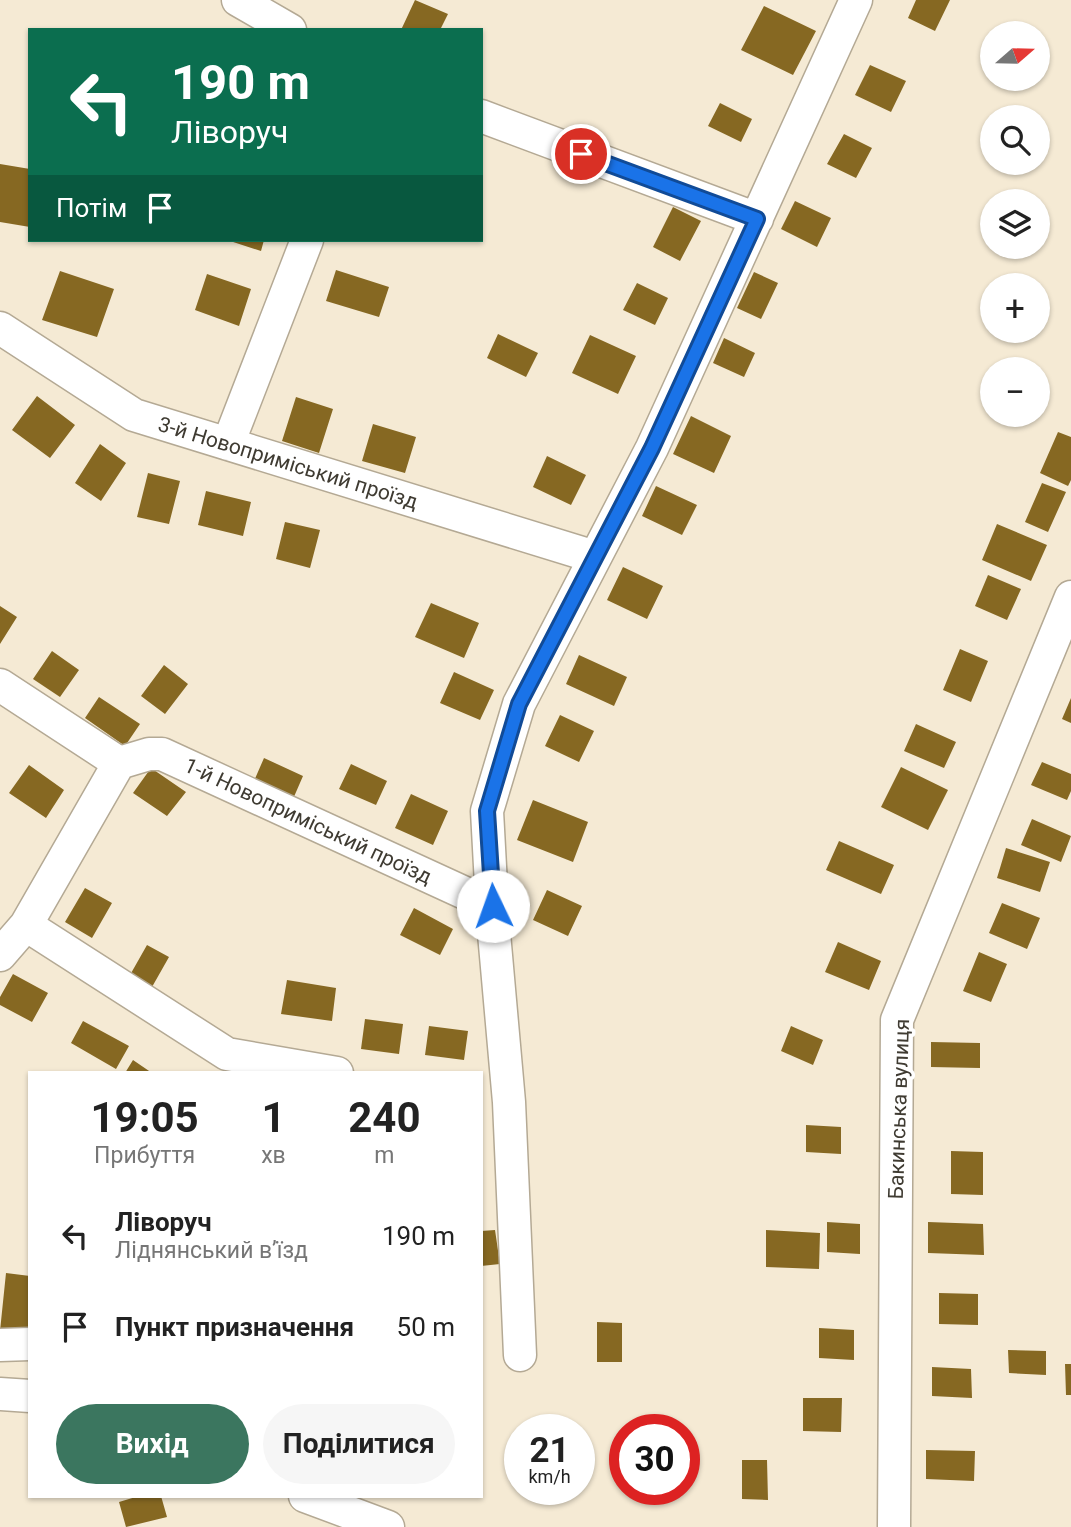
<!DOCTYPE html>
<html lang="uk">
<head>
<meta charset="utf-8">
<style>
	:root { --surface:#fff; --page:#f6f6f6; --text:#222; --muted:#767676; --accent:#3b765f }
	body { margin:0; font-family:Roboto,sans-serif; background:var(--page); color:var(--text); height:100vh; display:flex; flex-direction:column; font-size:26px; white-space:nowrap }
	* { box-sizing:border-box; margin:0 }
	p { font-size:23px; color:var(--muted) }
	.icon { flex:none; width:38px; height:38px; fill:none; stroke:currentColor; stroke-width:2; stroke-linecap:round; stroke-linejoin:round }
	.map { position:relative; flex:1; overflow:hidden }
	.details { position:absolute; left:28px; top:1071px; width:455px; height:427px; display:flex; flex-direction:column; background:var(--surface); border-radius:0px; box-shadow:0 2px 5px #0004 }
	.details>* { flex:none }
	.guide { position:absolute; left:28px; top:28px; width:455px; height:214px; border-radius:0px; box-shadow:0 2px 5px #0004; background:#0b6e4f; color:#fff; overflow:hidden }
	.needle { width:46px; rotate:70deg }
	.fabs { position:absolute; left:980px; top:21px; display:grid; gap:14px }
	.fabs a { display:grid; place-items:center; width:70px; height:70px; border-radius:50%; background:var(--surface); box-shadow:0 2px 5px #0004; font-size:35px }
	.speed { position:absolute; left:504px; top:1414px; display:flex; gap:14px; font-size:35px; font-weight:700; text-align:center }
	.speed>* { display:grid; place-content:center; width:91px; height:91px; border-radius:50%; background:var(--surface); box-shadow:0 2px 5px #0004; line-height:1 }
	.speed small { font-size:18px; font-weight:400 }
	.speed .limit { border:10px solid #d22; background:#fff; color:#111 }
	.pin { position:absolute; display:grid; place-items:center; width:60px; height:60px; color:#fff; margin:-30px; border:4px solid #fff; border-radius:50%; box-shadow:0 2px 7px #0007 }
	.me { position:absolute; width:77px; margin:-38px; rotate:357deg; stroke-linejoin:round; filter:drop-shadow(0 0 5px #0008) }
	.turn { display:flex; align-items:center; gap:24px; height:147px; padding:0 28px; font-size:32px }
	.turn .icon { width:91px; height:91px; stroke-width:2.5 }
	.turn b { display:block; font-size:49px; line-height:60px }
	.then { display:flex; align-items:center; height:66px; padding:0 28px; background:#0003; gap:14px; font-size:26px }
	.eta { display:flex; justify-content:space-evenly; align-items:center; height:119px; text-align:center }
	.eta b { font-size:42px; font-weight:700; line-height:49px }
	.action { display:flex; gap:14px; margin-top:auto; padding:14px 28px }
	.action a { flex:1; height:80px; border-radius:42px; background:var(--accent); color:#fff; font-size:28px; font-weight:700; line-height:80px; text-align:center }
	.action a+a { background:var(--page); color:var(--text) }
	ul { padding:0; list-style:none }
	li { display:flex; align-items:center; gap:21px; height:91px; padding:0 28px }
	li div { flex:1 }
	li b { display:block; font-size:26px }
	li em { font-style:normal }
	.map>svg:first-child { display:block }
	.building { fill:#866822 }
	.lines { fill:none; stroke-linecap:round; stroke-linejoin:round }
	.street-casing { stroke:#b4a994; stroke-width:35 }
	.street { stroke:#fff; stroke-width:32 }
	.route-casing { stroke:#114b97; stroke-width:18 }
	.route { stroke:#1a73e8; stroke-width:12 }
	.labels { text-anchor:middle; stroke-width:7; stroke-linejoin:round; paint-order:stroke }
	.street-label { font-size:21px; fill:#3f3b32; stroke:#fff }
</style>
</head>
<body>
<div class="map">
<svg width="1071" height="1527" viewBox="0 0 1071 1527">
	<rect width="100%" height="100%" fill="#f5ead4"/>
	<path class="building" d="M 415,0 L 448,14 L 440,30 L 401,30 Z
		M 916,0 L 950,0 L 935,31 L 908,18 Z
		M 764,6 L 816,31 L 793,75 L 741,50 Z
		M 870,65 L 906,81 L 891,112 L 855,95 Z
		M 720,103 L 752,119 L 741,142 L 708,126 Z
		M 844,134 L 872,148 L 856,178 L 827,164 Z
		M 0,164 L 30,169 L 30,227 L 0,222 Z
		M 795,201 L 831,218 L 817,247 L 781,229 Z
		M 673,207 L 701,221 L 680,261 L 653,247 Z
		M 227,240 L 264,240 L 261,251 Z
		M 336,270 L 389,287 L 379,317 L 326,301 Z
		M 60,271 L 114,289 L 97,337 L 42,320 Z
		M 754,272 L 778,283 L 761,319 L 737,308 Z
		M 207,274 L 251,289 L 239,326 L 195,310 Z
		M 637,283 L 668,298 L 655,325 L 623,310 Z
		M 498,334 L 538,353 L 526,377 L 487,358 Z
		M 590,335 L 636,356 L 618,394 L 572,373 Z
		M 724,338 L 755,353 L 744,377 L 713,363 Z
		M 37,396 L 75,425 L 50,458 L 12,430 Z
		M 296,397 L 333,409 L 319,453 L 282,441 Z
		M 691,416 L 731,436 L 714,473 L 673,454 Z
		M 373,424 L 416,437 L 405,473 L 362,461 Z
		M 1058,432 L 1071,437 L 1071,480 L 1068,486 L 1040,473 Z
		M 100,444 L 126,463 L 101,501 L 75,483 Z
		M 547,456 L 586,475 L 571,505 L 533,487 Z
		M 148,473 L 180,481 L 169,524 L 137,517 Z
		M 1042,483 L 1066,492 L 1048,532 L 1025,522 Z
		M 656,486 L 697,505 L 682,535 L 642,516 Z
		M 206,491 L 251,502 L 243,536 L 198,525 Z
		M 285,522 L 320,530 L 310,568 L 276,559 Z
		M 997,524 L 1047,545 L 1031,581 L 982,560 Z
		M 623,567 L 663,586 L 647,619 L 607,600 Z
		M 988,575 L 1021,589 L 1007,620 L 975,606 Z
		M 431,603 L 479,623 L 464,658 L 415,637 Z
		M 0,606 L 17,617 L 0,644 Z
		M 960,649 L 988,661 L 971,702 L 943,690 Z
		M 52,651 L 79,670 L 60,697 L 33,679 Z
		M 579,655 L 627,677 L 614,706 L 566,684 Z
		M 164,665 L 188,684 L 165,714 L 141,696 Z
		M 454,672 L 494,690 L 480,720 L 440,703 Z
		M 99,697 L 140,724 L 125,746 L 85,718 Z
		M 1071,698 L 1071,723 L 1062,719 Z
		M 560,715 L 594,731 L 579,762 L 545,746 Z
		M 916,724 L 956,742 L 944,768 L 904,751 Z
		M 264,758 L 303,776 L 293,799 L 254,781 Z
		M 1042,762 L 1071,774 L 1071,791 L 1067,800 L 1031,785 Z
		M 351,764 L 387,781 L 376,805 L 339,789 Z
		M 29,765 L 64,790 L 46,818 L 9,793 Z
		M 901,767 L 948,790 L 928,830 L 881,807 Z
		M 151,768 L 186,792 L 167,816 L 133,793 Z
		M 411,794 L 448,811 L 433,845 L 395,828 Z
		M 533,800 L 588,822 L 573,862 L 517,840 Z
		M 1032,819 L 1071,836 L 1061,862 L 1021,845 Z
		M 839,841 L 894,865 L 881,894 L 826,870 Z
		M 1006,848 L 1050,862 L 1040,892 L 997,878 Z
		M 85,888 L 112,903 L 92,938 L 65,922 Z
		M 547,890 L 582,906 L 568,936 L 533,920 Z
		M 1002,903 L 1040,918 L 1027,949 L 989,933 Z
		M 414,908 L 453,929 L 440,955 L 400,935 Z
		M 838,942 L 881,961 L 869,990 L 825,972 Z
		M 147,945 L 169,957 L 152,987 L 130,975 Z
		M 979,952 L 1007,964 L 991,1002 L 963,991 Z
		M 13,974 L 48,993 L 32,1022 L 0,1005 L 0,997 Z
		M 287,980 L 336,988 L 332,1021 L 281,1014 Z
		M 365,1019 L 403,1024 L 399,1054 L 361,1049 Z
		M 83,1021 L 129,1046 L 116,1069 L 71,1043 Z
		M 429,1026 L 468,1031 L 464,1060 L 425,1055 Z
		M 791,1026 L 823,1040 L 813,1065 L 781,1051 Z
		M 931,1042 L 980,1043 L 980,1068 L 931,1067 Z
		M 133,1060 L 152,1073 L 125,1073 Z
		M 806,1125 L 841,1127 L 841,1154 L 806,1152 Z
		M 951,1151 L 983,1152 L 983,1195 L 951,1194 Z
		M 827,1222 L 860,1224 L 860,1254 L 827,1252 Z
		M 928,1222 L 983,1224 L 984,1255 L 928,1253 Z
		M 495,1230 L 500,1264 L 481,1266 L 481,1231 Z
		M 766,1230 L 820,1233 L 819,1269 L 766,1267 Z
		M 6,1273 L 30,1276 L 30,1335 L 0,1331 Z
		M 939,1293 L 978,1294 L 978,1325 L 939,1324 Z
		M 597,1322 L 622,1323 L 622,1362 L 597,1362 Z
		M 819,1328 L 854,1330 L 854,1360 L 819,1358 Z
		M 1008,1350 L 1046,1351 L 1046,1375 L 1009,1373 Z
		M 1065,1364 L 1071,1364 L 1071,1395 L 1066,1395 Z
		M 932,1367 L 971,1369 L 972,1398 L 932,1396 Z
		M 803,1398 L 842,1398 L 841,1432 L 803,1431 Z
		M 926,1450 L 975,1451 L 974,1481 L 926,1479 Z
		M 742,1460 L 767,1460 L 768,1500 L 742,1499 Z
		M 139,1496 L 161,1496 L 167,1517 L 126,1527 L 119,1502 Z"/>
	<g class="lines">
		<g class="street-casing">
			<path id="street" d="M 238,0 L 290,30
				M 481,116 L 757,219
				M 0,328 L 134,415 L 595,557
				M 228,444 L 307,240
				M 0,685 L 119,763 L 26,925 L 0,955
				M 119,763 L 149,754 L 162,754 L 493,906
				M 26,925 L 227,1054 L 337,1073
				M 0,1345 L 30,1344
				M 520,1355 L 509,1102 L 493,922 L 487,811 L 519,704 L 652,448 L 856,0
				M 0,1394 L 30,1396
				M 305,1496 L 388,1527
				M 894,1527 L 897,1020 L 1071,597"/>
		</g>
		<use href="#street" class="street"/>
	</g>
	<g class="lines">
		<g class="route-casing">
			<path id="route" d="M 493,906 L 487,811 L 519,704 L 652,448 L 757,219 L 581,154"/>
		</g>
		<use href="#route" class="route"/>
	</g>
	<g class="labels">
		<g class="street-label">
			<text transform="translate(288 463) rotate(17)" y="7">3-й Новоприміський проїзд</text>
			<text transform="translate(308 821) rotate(25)" y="7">1-й Новоприміський проїзд</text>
			<text transform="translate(899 1109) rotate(-88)" y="7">Бакинська вулиця</text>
		</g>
	</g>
</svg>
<div class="fabs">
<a><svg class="needle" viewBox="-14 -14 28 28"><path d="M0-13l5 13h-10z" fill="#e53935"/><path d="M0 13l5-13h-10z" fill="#767676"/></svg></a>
<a><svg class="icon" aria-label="search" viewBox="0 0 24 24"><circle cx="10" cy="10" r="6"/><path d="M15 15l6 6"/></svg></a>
<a><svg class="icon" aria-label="layers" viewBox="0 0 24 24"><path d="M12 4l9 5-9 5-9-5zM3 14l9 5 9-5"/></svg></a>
<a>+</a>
<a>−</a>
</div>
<div class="speed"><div>21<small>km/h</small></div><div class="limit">30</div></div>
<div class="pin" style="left:581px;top:154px;background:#d93025"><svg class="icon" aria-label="arrive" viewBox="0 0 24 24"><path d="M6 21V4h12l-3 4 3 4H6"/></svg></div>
<svg class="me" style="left:493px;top:906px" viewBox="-20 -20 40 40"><circle r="19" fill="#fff"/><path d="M0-13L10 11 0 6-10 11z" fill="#1a73e8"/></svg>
<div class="guide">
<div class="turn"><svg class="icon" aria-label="left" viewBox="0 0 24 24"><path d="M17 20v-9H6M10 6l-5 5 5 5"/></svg><div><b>190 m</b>Ліворуч</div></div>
<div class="then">Потім<svg class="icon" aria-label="arrive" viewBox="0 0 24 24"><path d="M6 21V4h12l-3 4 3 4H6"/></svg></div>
</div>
<section class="details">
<div class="eta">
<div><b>19:05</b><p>Прибуття</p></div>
<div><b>1</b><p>хв</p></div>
<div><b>240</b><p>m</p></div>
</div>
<ul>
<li><svg class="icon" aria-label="left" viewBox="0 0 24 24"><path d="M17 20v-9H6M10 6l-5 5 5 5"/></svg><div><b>Ліворуч</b><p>Ліднянський в’їзд</p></div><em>190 m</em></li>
<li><svg class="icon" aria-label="arrive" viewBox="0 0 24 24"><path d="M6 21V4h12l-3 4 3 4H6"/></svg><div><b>Пункт призначення</b></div><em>50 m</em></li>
</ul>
<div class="action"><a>Вихід</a><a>Поділитися</a></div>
</section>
</div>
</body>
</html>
